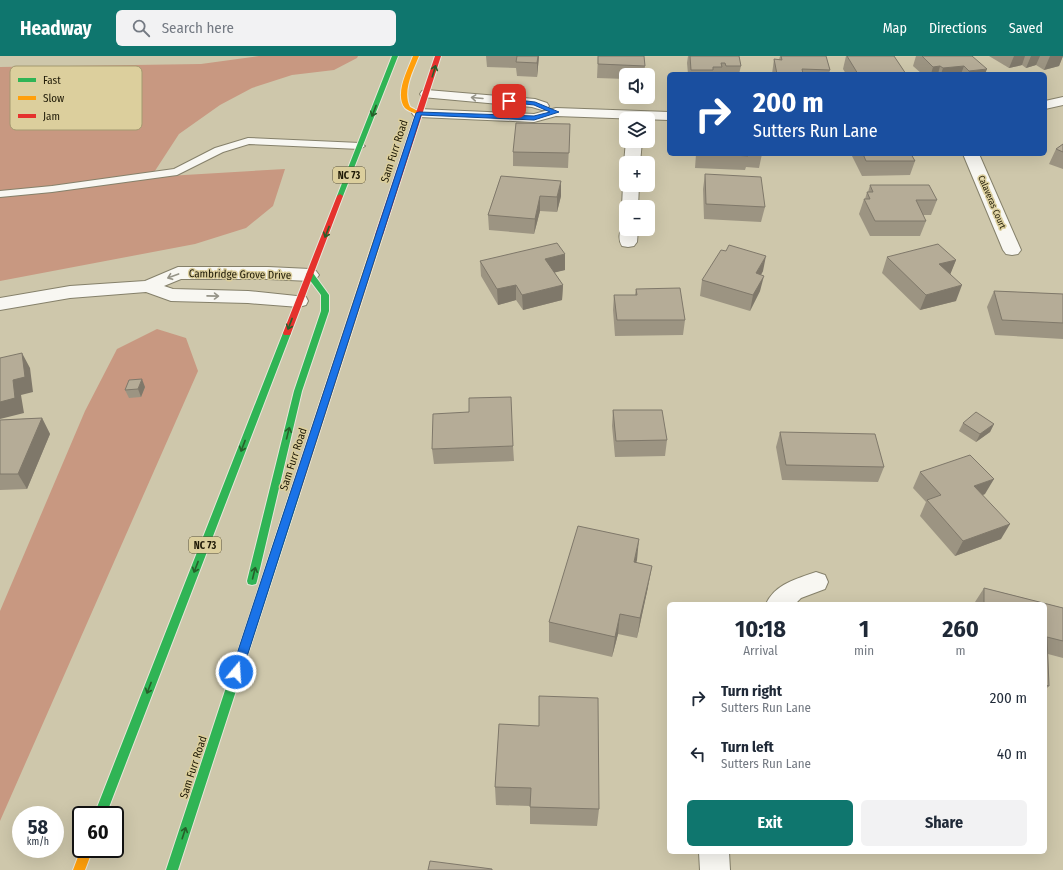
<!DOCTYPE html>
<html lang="en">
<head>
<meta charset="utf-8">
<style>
	:root { --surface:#fff; --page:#f2f2f3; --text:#1f2937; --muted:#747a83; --accent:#0f766e }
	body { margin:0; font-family:"Fira Sans Condensed",sans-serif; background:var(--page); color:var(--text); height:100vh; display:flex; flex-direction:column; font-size:15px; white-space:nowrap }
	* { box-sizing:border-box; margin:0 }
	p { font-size:13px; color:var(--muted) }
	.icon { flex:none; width:22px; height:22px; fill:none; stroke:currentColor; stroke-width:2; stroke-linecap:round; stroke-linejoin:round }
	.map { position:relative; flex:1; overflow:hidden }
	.details { position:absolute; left:667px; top:546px; width:380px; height:252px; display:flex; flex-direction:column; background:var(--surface); border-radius:6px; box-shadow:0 4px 16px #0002 }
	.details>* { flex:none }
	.banner { position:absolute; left:667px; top:16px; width:380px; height:84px; border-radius:6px; box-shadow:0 4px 16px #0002; background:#1a4fa0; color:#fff; overflow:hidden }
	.fabs { position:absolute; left:619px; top:12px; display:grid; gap:8px }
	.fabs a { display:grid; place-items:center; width:36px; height:36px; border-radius:6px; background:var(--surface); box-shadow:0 4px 16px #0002; font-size:20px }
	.speed { position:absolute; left:12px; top:750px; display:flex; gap:8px; font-size:20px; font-weight:700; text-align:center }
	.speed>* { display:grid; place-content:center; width:52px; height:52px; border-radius:50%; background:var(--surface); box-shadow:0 4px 16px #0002; line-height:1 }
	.speed small { font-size:10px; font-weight:400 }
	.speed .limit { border:2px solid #111; border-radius:6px; background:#fff; color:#111 }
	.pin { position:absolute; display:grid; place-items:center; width:34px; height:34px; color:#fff; margin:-17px; border-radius:8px; box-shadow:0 2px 6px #0006 }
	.me { position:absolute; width:44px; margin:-22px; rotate:18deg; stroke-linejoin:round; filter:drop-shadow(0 0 3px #0008) }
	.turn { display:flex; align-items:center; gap:14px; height:84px; padding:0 20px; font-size:18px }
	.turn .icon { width:52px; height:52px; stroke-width:2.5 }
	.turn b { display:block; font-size:28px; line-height:34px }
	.eta { display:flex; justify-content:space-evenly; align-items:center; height:68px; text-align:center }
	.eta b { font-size:24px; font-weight:700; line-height:28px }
	.cta { display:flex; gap:8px; margin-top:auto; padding:8px 20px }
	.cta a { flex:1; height:46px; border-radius:6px; background:var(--accent); color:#fff; font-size:16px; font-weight:700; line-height:46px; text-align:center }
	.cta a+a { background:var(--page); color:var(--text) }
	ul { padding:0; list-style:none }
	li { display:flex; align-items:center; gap:12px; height:56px; padding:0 20px }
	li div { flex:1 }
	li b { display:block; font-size:15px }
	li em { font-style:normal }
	header { display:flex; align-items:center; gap:24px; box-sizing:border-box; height:56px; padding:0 20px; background:var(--accent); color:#fff }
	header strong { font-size:19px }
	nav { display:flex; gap:22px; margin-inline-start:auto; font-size:14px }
	.search { width:280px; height:36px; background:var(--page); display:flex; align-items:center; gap:10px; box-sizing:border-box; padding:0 14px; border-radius:6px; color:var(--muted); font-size:15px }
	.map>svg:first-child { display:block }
	.forest { fill:#c89881 }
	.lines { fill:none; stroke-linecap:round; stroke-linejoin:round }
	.lane-casing { stroke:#85806a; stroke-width:2 }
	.street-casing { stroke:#85806a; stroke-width:2 }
	.fast-casing { stroke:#e9e6d9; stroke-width:2 }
	.slow-casing { stroke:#e9e6d9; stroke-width:2 }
	.jam-casing { stroke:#e9e6d9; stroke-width:2 }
	.lane { fill:#f8f7f2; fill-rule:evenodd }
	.street { fill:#f8f7f2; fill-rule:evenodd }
	.fast { fill:#30b455; fill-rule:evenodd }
	.slow { fill:#ff9f0a; fill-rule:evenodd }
	.jam { fill:#e5322d; fill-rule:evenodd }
	.wall { fill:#9c9482 }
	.shaded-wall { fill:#7f786a }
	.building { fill:#b5ac97; stroke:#7f786a }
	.oneway { stroke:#275f2a }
	.oneway2 { stroke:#969488 }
	.route { fill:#1a73e8; stroke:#114b97 }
	.labels { text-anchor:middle; stroke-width:3; stroke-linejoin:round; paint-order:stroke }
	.far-street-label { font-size:9px; fill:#1f1a07; stroke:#dccf9d }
	.shield { fill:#dccf9d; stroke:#585034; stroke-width:1 }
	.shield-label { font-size:10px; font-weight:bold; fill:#1f1a07 }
	.street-label { font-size:11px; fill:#1f1a07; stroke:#dccf9d }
	.key { fill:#dccf9d; stroke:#a39970; stroke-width:1 }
	.key-label { font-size:11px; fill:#1f1a07 }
</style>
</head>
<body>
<header>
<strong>Headway</strong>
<div class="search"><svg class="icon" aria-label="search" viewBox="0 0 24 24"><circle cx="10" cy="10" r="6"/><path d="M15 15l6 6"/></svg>Search here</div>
<nav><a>Map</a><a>Directions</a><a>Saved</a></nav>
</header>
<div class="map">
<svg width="1063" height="814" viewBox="0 0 1063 814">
	<rect width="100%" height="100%" fill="#cec7ab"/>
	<path class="forest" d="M 259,0 L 358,0 L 357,2 L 334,14 L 292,19 L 252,32 L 220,49 L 179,78 L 151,121 L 285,113 L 273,150 L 246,172 L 195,188 L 0,225 L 0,11 L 201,8 Z
		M 157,273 L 186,282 L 198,315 L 0,765 L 0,555 L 85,355 L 117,293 Z"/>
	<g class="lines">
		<g class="lane-casing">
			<path id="lane" d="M 248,82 L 360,87 L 365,90 L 360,93 L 249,88 L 223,96 L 177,119 L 52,136 L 0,141 L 0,135 L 52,130 L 174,113 L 215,92 Z"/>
		</g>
		<g class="street-casing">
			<path id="street" d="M 427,34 L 535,43 L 547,47 L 549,50 L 547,53 L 542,54 L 532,51 L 422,41 L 420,38 L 422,35 Z
				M 1063,41 L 1063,49 L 1045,53 L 1045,45 Z
				M 556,52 L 669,56 L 669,64 L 556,60 L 534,66 L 419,61 L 414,60 L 412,57 L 414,54 L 419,53 L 534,58 Z
				M 626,85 L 642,85 L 640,107 L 626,107 L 626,110 L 624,107 Z
				M 963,98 L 979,98 L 1021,194 L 1018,198 L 1012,199 L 1006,198 L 1003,194 Z
				M 626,125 L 626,129 L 639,129 L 638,151 L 626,151 L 626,155 L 622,151 L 623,129 Z
				M 623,169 L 626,169 L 626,173 L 638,173 L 637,186 L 634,190 L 628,191 L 622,190 C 618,184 619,175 623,169 Z
				M 178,211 L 268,211 L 310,213 L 316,215 L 319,219 L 316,223 L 310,225 L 268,223 L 181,223 L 164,230 L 173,233 L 248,235 L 306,241 L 308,245 L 306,249 L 299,251 L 248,247 L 171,245 L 146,236 L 70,242 L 0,254 L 0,242 L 70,230 L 145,225 Z
				M 816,516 L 825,519 L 828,526 L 825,533 L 801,542 L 795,548 L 766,548 C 775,528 796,523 816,516 Z
				M 699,796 L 729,796 L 730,814 L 700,814 Z"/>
		</g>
		<g class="fast-casing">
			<path id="fast" d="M 392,0 L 398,0 L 343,140 L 340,142 L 338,141 L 337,140 Z
				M 307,217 L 313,217 L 329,239 L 329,255 L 302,335 L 257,525 L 256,528 L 252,529 L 248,528 L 247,525 L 294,335 L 321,255 L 321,239 L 306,219 Z
				M 287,274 L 291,277 L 106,759 L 94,759 L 283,277 Z
				M 295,433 L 298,434 L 300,437 L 178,814 L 166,814 L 290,437 L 292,434 Z"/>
		</g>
		<g class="slow-casing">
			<path id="slow" d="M 413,0 L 419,0 C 413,15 402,35 410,51 L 422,57 L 419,59 C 415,57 408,55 405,52 C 394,38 408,14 413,0 Z
				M 379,177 L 383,179 L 300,437 L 298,440 L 292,440 L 290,437 L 375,179 Z
				M 81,793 L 93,793 L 85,814 L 73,814 Z"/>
		</g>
		<g class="jam-casing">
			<path id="jam" d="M 435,0 L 441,0 L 383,179 L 381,180 L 377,180 L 375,179 Z
				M 340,138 L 343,140 L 291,277 L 290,279 L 284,279 L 283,277 L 337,140 Z"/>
		</g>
		<use href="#lane" class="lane"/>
		<use href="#street" class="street"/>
		<use href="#fast" class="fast"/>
		<use href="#slow" class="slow"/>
		<use href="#jam" class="jam"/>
	</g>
	<path class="wall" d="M 486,0 L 539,0 L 537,21 L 517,20 L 516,12 L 487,11 Z
		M 598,0 L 645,10 L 644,19 L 626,19 L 626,23 L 597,22 Z
		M 688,0 L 739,0 L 741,10 L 739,18 L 688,18 L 687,7 Z
		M 780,0 L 826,0 L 830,14 L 829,18 L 772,18 L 774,3 L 779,4 Z
		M 846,0 L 894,0 L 906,18 L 846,18 L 843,13 Z
		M 916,0 L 972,0 L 985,18 L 922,18 L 913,10 Z
		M 989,0 L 1063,0 L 1059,10 L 1044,14 L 1036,9 L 1026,12 L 1022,9 L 1009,12 Z
		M 570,68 L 568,112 L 513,110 L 513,96 Z
		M 1063,88 L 1063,113 L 1049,108 L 1056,93 Z
		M 696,98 L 762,98 L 759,112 L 746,111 L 745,114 L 695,112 Z
		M 851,98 L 911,98 L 915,105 L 910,119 L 862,120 Z
		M 705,118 L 765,151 L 761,166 L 704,163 L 703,133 Z
		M 501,120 L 561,140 L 557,156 L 540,155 L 534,178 L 489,174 L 488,159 Z
		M 870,129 L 937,144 L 931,159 L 923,159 L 926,165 L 920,180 L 870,180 L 859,158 L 864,143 L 865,143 L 867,136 L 868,136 Z
		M 565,198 L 565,214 L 554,216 L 563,229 L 562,244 L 523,254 L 516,244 L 498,249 L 481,220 L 480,205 Z
		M 887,201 L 956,204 L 950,218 L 956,245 L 920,254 L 882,217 Z
		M 763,215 L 761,219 L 760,235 L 750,255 L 700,240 L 702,224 Z
		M 636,233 L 685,264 L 683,279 L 615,280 L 613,254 L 614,239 L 635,239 Z
		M 994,235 L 1063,238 L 1063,283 L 995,279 L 987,251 Z
		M 145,331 L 141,341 L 129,342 L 125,334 Z
		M 613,354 L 667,384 L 665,400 L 615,401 L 612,370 Z
		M 42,362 L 50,378 L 27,433 L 0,434 L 0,364 Z
		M 963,367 L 994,368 L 990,376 L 976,386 L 959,375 Z
		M 780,376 L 884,411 L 878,426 L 782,424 L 776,391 Z
		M 513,390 L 514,405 L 434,408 L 432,393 Z
		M 920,416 L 985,438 L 983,439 L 1001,483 L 955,500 L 920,460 L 926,446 L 913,432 Z
		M 636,506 L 648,531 L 637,582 L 618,578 L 612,601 L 549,586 L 549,566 Z
		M 984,532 L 1063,552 L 1063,602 L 1048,598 L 1049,630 L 1045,634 L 1045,548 L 975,548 L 975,546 Z
		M 499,668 L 599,753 L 597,770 L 530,768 L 530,750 L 496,749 L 495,731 Z"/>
	<path class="shaded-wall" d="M 538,0 L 539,0 L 537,21 L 537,7 Z
		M 1014,0 L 1025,0 L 1022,9 L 1009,12 Z
		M 1031,0 L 1040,0 L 1036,9 L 1026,12 Z
		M 1050,0 L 1063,0 L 1059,10 L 1044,14 Z
		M 940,10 L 938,18 L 931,18 L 933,11 Z
		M 964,10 L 961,18 L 941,18 L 943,12 Z
		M 987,13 L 985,18 L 968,18 L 969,15 Z
		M 561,125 L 561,140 L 557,156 L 557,141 Z
		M 540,140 L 540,155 L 534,178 L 535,163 Z
		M 565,198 L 565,214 L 545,219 L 545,203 Z
		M 766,200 L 763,215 L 753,232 L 756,217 Z
		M 956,204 L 950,219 L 939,208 Z
		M 764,220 L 760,235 L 750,255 L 753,239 Z
		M 516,229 L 516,244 L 498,249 L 497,233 Z
		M 563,229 L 562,244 L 523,254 L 522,239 Z
		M 962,229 L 956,245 L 920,254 L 926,239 Z
		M 22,297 L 30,312 L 33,336 L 21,339 L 24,357 L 0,363 L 0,346 L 13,324 Z
		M 142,323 L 145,331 L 141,341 L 138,333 Z
		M 42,362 L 50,378 L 27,433 L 18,418 Z
		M 994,368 L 990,376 L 976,386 L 980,378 Z
		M 994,423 L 985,438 L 966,445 L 974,430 Z
		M 1010,468 L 1001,483 L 955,500 L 963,485 Z
		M 639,483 L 637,504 L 631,527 L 634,506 Z
		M 652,510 L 648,531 L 637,582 L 640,562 Z
		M 620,558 L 618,578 L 612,601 L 615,581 Z"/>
	<path class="building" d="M 517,0 L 538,0 L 537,7 L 516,6 Z
		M 598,0 L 644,0 L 645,10 L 598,8 Z
		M 690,0 L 739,0 L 741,10 L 726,10 L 725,7 L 721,7 L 722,11 L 713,11 L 713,14 L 691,14 Z
		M 781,0 L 826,0 L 830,14 L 802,13 L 803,18 L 777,18 L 774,3 L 782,4 Z
		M 847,0 L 894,0 L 906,18 L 858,18 Z
		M 922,0 L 972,0 L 987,13 L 969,15 L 964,10 L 943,12 L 940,10 L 933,11 Z
		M 516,67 L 570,68 L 569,97 L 513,96 Z
		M 1063,88 L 1063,96 L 1056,93 Z
		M 718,98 L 748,98 L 748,100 Z
		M 863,98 L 911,98 L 915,105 L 866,105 Z
		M 705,118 L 761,121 L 765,151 L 706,148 Z
		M 501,120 L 561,125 L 557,141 L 540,140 L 535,163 L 488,159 Z
		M 870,129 L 929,129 L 937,144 L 916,144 L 926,165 L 875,165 L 864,143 L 870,143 L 867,136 L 873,136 Z
		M 557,187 L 565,198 L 545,203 L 563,229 L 522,239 L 516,229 L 497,233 L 480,205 Z
		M 938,188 L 956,204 L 939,208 L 962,229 L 926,239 L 887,201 Z
		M 729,189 L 766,200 L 756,217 L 764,220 L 753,239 L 702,224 L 721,194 L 726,195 Z
		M 680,232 L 685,264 L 617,264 L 614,239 L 637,239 L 636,233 Z
		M 994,235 L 1063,238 L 1063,267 L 1002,264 Z
		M 22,297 L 25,321 L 13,324 L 15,342 L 0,346 L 0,302 Z
		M 142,323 L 138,333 L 125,334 L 129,324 Z
		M 511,341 L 513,390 L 432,393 L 433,358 L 469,356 L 469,342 Z
		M 613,354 L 662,354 L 667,384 L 616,385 Z
		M 976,356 L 994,368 L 980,378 L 963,367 Z
		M 42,362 L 18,418 L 0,418 L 0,364 Z
		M 780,376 L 875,378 L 884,411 L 786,409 Z
		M 970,399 L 994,423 L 974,430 L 1010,468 L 963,485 L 927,444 L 941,439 L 920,416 Z
		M 578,470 L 639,483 L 634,506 L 652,510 L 640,562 L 620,558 L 615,581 L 549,566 Z
		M 984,532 L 1063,552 L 1063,585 L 1047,581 L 1049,630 L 1045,629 L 1045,548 L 984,548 Z
		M 539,640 L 598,642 L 599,753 L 530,751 L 531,732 L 495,731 L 499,668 L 539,670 Z
		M 430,805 L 492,813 L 492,814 L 428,814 Z"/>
	<defs><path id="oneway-shaft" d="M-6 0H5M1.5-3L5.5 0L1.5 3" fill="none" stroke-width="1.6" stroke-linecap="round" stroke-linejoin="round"/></defs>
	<g class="oneway">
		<use href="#oneway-shaft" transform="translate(434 15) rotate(-73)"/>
		<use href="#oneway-shaft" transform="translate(374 55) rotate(111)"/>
		<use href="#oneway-shaft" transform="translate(327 176) rotate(111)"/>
		<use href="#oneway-shaft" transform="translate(290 268) rotate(111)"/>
		<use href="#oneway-shaft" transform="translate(288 377) rotate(-76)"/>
		<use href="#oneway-shaft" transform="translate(243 390) rotate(111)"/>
		<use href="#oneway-shaft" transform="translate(196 511) rotate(111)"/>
		<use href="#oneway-shaft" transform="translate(254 517) rotate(-76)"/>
		<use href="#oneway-shaft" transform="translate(149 632) rotate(111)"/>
		<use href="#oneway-shaft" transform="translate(184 777) rotate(-72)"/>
	</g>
	<g class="oneway2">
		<use href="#oneway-shaft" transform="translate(477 42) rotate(-175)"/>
		<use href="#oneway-shaft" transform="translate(173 220) rotate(160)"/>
		<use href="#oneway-shaft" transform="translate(213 240) rotate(1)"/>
	</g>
	<path class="route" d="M 509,43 L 535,46 L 559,56 L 534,64 L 421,59 L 242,616 L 240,619 L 236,621 L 233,619 L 231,616 L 416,57 L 419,56 L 534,60 L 550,56 L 534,49 L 506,46 L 506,45 Z"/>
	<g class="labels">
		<g class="far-street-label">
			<text transform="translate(992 146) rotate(67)" y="3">Calaveras Court</text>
		</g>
		<g class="shield">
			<rect x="333" y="111" width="32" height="16" rx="3"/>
			<rect x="189" y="481" width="32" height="16" rx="3"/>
		</g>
		<g class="shield-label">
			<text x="349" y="123">NC 73</text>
			<text x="205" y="493">NC 73</text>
		</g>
		<g class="street-label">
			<text transform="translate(394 95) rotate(-72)" y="4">Sam Furr Road</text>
			<text transform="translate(240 218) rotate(1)" y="4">Cambridge Grove Drive</text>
			<text transform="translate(293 403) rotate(-72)" y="4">Sam Furr Road</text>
			<text transform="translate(193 711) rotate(-72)" y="4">Sam Furr Road</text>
		</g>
	</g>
	<rect x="10" y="10" width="132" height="64" rx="6" class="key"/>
	<rect x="18" y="22" width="18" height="4" fill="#30b455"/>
	<rect x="18" y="40" width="18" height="4" fill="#ff9f0a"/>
	<rect x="18" y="58" width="18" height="4" fill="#e5322d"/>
	<g class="key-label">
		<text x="43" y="28">Fast</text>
		<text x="43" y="46">Slow</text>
		<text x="43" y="64">Jam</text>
	</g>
</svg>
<div class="fabs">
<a><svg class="icon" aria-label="sound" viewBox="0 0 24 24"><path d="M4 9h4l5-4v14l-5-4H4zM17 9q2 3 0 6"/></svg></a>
<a><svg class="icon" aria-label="layers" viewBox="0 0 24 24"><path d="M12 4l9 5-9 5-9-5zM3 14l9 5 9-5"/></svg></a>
<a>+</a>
<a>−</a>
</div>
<div class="speed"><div>58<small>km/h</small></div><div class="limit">60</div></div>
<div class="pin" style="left:509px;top:45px;background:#d93025"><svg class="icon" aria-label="arrive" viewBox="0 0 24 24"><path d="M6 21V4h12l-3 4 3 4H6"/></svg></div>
<svg class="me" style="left:236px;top:616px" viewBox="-20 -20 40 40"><circle r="17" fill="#1a73e8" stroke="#fff" stroke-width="3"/><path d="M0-11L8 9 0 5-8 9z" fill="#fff"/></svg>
<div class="banner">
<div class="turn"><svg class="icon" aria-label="right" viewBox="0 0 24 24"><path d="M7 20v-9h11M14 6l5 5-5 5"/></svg><div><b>200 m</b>Sutters Run Lane</div></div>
</div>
<section class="details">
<div class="eta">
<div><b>10:18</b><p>Arrival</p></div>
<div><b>1</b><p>min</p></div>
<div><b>260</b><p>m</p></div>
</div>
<ul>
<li><svg class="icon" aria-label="right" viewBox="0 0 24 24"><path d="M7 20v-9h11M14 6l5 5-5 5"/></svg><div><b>Turn right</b><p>Sutters Run Lane</p></div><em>200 m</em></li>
<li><svg class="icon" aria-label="left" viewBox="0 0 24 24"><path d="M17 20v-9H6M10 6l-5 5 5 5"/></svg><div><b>Turn left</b><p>Sutters Run Lane</p></div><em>40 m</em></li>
</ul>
<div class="cta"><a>Exit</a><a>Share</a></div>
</section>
</div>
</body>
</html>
